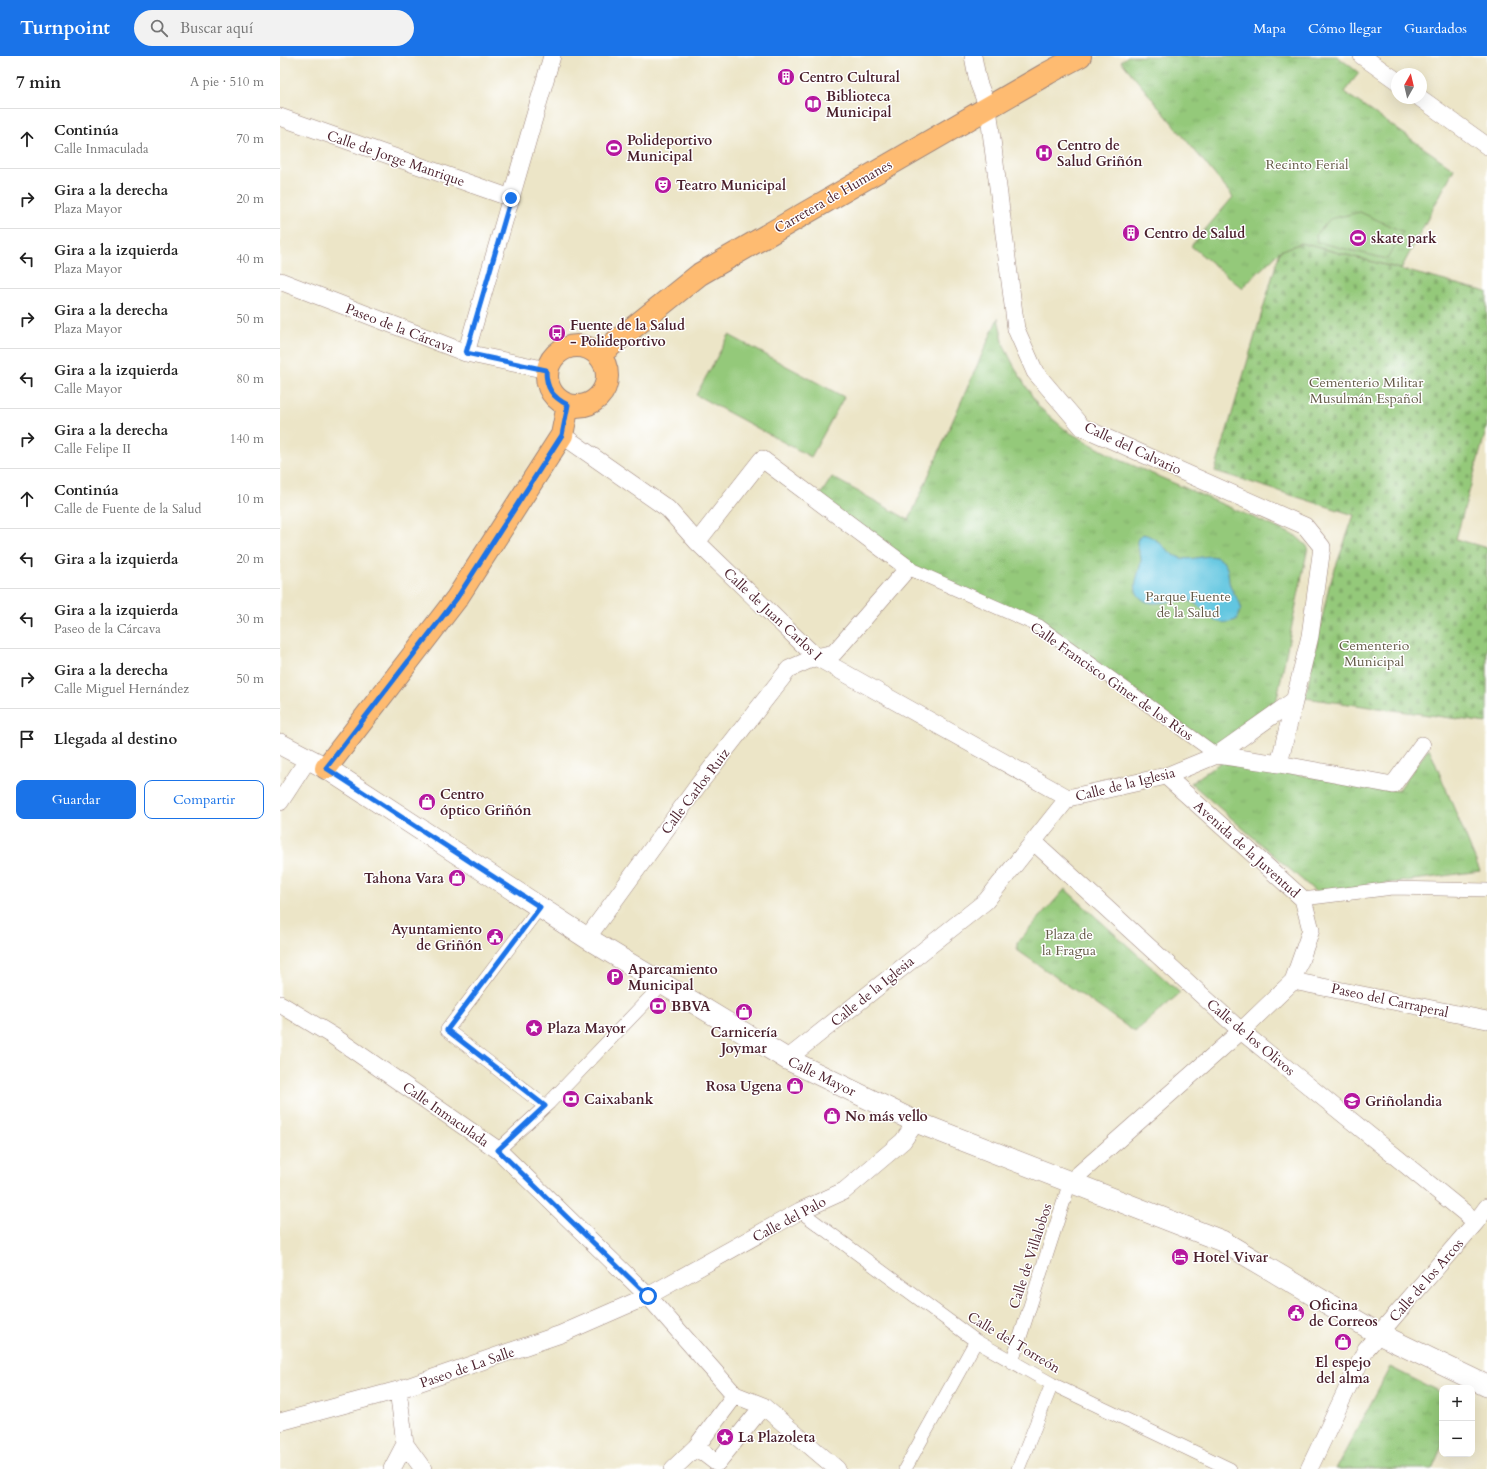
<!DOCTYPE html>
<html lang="es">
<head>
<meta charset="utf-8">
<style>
  body { margin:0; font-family:Cardo,serif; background:#f2f2f2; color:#222 }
  .controls { position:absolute; right:12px; bottom:12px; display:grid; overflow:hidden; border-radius:8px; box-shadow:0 4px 16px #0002 }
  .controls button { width:36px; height:36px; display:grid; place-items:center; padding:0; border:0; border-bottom:1px solid #e0e0e0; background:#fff; color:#222; font:20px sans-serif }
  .compass { position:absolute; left:1111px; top:12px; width:36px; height:36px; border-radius:50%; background:#fff; box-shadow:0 4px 16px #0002; rotate:8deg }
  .stop { position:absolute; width:12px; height:12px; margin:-9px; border:3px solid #1a73e8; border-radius:50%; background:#fff }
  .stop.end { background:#1a73e8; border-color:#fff; box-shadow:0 1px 4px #0008 }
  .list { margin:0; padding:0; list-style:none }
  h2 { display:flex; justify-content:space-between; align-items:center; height:52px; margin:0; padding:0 16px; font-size:17px }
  h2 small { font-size:13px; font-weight:400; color:#767676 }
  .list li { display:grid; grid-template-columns:26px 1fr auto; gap:12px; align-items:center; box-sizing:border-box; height:60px; padding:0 16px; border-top:1px solid #e0e0e0 }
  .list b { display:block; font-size:15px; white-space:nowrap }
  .list p { margin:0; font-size:13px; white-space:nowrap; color:#767676 }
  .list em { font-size:13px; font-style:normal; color:#767676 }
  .actions { display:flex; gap:8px; padding:12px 16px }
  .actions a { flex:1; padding:9px 0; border:1px solid #1a73e8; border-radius:8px; text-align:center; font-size:14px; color:#1a73e8 }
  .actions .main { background:#1a73e8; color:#fff }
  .icon { flex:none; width:22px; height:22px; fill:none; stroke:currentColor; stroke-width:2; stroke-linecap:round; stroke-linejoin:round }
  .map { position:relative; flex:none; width:1207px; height:1413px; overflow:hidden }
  header { display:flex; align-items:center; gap:24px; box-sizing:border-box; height:56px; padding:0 20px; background:#1a73e8; color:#fff }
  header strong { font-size:19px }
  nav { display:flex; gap:22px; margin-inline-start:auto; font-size:14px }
  .search { width:280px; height:36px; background:#f2f2f2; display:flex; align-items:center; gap:10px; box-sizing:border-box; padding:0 14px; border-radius:22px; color:#767676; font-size:15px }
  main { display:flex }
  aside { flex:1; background:#fff }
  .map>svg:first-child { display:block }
  .cemetery { fill:url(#cemetery-stones); stroke:#6f7452 }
  .park { fill:url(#park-tufts); stroke:#6f7452 }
  .pitch { fill:#94c97a; stroke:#6f7452 }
  .water { fill:#62c6e0; stroke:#567286 }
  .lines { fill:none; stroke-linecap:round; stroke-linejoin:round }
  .pedestrian-casing { stroke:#9b8279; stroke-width:14 }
  .minor-casing { stroke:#9b8279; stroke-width:18 }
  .tertiary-casing { stroke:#9b8279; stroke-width:22 }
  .primary-casing { stroke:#9b8279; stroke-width:24 }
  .pedestrian { stroke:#fff; stroke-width:13 }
  .minor { stroke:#fff; stroke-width:17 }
  .tertiary { stroke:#fff; stroke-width:21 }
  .primary { stroke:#febb71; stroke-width:22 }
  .route { stroke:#1a73e8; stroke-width:5 }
  .labels { text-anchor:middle; stroke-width:3; stroke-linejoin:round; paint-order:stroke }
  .poi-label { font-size:14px; font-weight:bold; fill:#4a1f2b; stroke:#fff; text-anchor:start }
  .street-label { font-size:14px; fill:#4a1f2b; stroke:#fff }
  .park-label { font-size:14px; fill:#645a47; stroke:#fff }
</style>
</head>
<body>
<header>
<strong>Turnpoint</strong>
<div class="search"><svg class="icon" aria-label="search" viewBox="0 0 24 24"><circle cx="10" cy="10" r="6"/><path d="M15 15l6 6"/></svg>Buscar aquí</div>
<nav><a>Mapa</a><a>Cómo llegar</a><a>Guardados</a></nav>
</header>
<main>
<aside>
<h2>7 min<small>A pie · 510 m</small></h2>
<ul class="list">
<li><svg class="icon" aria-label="ahead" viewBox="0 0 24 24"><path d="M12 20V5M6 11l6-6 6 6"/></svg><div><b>Continúa</b><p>Calle Inmaculada</p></div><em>70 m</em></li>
<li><svg class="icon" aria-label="right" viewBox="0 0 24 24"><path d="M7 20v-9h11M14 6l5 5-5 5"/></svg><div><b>Gira a la derecha</b><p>Plaza Mayor</p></div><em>20 m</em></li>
<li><svg class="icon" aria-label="left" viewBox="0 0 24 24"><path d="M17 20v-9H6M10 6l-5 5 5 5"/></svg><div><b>Gira a la izquierda</b><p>Plaza Mayor</p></div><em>40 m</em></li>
<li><svg class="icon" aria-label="right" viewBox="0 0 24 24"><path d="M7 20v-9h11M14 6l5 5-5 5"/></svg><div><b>Gira a la derecha</b><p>Plaza Mayor</p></div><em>50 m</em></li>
<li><svg class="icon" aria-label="left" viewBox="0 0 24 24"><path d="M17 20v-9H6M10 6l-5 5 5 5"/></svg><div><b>Gira a la izquierda</b><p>Calle Mayor</p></div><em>80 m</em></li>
<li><svg class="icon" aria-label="right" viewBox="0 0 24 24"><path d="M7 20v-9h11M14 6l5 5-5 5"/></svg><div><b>Gira a la derecha</b><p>Calle Felipe II</p></div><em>140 m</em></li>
<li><svg class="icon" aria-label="ahead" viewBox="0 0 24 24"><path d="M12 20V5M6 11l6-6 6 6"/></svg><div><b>Continúa</b><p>Calle de Fuente de la Salud</p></div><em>10 m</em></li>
<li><svg class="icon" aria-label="left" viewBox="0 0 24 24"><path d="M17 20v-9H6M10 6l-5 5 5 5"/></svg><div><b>Gira a la izquierda</b></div><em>20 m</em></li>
<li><svg class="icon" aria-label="left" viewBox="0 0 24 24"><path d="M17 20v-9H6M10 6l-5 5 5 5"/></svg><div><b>Gira a la izquierda</b><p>Paseo de la Cárcava</p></div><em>30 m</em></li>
<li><svg class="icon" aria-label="right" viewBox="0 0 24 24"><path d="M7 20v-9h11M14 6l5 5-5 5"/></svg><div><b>Gira a la derecha</b><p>Calle Miguel Hernández</p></div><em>50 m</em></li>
<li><svg class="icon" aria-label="arrive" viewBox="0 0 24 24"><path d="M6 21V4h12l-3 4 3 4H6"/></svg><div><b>Llegada al destino</b></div></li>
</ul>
<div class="actions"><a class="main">Guardar</a><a>Compartir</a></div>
</aside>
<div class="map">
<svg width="1207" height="1413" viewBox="0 0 1207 1413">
  <defs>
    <pattern id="cemetery-stones" width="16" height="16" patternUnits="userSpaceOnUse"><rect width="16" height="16" fill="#94c97a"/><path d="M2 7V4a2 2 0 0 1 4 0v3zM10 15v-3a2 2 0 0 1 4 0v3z" fill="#81ac6a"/></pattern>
    <pattern id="park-tufts" width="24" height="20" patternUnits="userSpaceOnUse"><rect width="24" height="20" fill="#94c97a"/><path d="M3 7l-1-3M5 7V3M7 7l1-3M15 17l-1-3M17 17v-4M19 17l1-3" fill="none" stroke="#81ac6a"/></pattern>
  </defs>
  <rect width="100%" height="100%" fill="#fff"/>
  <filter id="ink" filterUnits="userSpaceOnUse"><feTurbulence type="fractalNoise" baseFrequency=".025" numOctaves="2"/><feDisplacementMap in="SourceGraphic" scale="8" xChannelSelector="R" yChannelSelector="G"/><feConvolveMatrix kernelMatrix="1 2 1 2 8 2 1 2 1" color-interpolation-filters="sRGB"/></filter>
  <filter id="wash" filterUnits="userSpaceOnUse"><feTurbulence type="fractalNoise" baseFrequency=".012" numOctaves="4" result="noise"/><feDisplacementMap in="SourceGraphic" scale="16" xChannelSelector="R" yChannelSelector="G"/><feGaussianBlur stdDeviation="0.9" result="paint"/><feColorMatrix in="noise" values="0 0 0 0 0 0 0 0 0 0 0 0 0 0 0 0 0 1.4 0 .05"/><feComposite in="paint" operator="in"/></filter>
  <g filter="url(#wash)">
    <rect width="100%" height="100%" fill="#ece5c7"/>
    <path class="cemetery" d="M 1021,187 L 1207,236 L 1207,371 L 1176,483 L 1207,492 L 1207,667 L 1025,642 L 1049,530 L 1074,459 L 935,415 L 1000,195 Z"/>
    <path class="park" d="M 848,0 L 1057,0 L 1079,17 L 1064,36 L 1174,113 L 1121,213 L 1021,187 L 1000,195 L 962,232 L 911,190 L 953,141 L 841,5 Z
      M 718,262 L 724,290 L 736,314 L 759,351 L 787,375 L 838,403 L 1016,480 L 1028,491 L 996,647 L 937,699 L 759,570 L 628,512 L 537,444 L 552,421 L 629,464 Z
      M 1149,692 L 1200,815 L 1037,837 L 911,727 L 941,706 L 1118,735 Z
      M 785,833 L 900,937 L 855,976 L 737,894 L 737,887 Z
      M 1110,1311 L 1162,1337 L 1162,1390 L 1152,1413 L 1056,1413 Z"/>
    <path class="pitch" d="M 1080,156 L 1123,176 L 1107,203 L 1037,186 L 1036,179 L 1050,163 Z
      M 449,279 L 564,341 L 531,401 L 416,339 Z"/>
    <path class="water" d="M 862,478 C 878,480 884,495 898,501 C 915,508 935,490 946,510 C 950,518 947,527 952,534 C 960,548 965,548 956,564 C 934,572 931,559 916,548 C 899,536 872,558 858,539 C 851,528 861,515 861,503 C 860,492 852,487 862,478 Z"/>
  </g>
  <g filter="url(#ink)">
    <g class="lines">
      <defs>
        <path id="pedestrian" d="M 628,512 L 759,570 L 937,699
          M 1023,843 L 1113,832 L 1207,834
          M 260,851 L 167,974 L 265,1050
          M 218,1094 L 269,1047 L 383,928
          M 520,1155 L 696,1285 L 772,1328 L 950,1413
          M 732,1306 L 790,1126
          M 625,1413 L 696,1285
          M 738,1413 L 772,1328"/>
        <path id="minor" d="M 693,0 L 698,26 L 708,52 L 736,273 L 755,316 L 802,371 L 1025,470 L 1042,491 L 1030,580 L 999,708
          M 1082,0 L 1117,25
          M 1140,42 L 1207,90
          M 0,61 L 231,142
          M 0,225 L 186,297 L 267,314
          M 186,297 L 272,0
          M 282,379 L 388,453 L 417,486 L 536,601 L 788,742
          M 937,699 L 1013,645
          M 0,746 L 28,703
          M 754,786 L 961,975 L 1196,1166
          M 307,882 L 419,728 L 509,613 L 536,601 L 554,597 L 628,512 L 482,403 L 417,486
          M 1013,925 L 1207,964
          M 0,948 L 53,980 L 218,1094 L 368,1240 L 455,1339 L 483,1350 L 557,1413
          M 507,1003 L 706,845 L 788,742 L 886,720 L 937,699 L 999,708 L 1113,729 L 1142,689
          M 790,1126 L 961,975 L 1013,925 L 1031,874 L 1023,843 L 886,720
          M 118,1334 L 125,1388 L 143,1413
          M 0,1366 L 118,1334 L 281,1278 L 368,1240 L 520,1155 L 564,1135 L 623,1085 L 636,1066
          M 416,1391 L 437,1407 L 483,1350
          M 112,1413 L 125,1388
          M 393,1413 L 416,1391 L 455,1339
          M 1029,1413 L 1086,1293 L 1196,1166 L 1207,1151"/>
        <path id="tertiary" d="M 0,688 L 46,712 L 307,882 L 507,1003 L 636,1066 L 942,1185 L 1099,1278 L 1207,1330"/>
        <path id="primary" d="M267 320a30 30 0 1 1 60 0a30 30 0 1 1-60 0Z
          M 319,299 L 420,218 L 768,17 L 800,0
          M 46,712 L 177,542 L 282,379 L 288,349"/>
      </defs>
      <use href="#pedestrian" class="pedestrian-casing"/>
      <use href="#minor" class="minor-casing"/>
      <use href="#tertiary" class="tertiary-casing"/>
      <use href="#primary" class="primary-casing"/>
      <use href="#pedestrian" class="pedestrian"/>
      <use href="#minor" class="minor"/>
      <use href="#tertiary" class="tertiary"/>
      <use href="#primary" class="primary"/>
    </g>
  </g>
  <g class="lines" filter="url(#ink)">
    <path class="route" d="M 231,142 L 186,297 L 266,314 C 266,332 272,341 288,349 L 282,379 L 177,542 L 46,712 L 260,851 L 167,974 L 265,1050 L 218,1094 L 368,1240"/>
  </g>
  <defs>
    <symbol id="building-disc" viewBox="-11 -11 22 22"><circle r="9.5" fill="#b5179e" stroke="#fff"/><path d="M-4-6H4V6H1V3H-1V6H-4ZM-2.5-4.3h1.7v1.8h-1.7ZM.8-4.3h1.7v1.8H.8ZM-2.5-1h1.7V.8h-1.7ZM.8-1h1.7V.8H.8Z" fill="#fff"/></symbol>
    <symbol id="library-disc" viewBox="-11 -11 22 22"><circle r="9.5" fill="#b5179e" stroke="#fff"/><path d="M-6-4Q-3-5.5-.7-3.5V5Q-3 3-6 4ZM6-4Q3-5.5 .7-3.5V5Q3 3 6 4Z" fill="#fff"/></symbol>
    <symbol id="stadium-disc" viewBox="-11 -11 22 22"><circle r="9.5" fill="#b5179e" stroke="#fff"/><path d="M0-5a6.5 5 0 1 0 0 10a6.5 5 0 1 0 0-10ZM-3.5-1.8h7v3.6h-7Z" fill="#fff"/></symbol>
    <symbol id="hospital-disc" viewBox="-11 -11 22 22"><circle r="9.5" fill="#b5179e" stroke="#fff"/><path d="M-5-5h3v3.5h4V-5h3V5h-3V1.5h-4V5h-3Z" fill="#fff"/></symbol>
    <symbol id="theatre-disc" viewBox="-11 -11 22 22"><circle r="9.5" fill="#b5179e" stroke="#fff"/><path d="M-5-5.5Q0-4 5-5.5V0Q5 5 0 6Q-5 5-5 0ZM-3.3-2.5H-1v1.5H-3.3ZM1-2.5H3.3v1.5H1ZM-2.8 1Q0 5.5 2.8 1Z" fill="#fff"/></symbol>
    <symbol id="bus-disc" viewBox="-11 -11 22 22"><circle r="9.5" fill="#b5179e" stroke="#fff"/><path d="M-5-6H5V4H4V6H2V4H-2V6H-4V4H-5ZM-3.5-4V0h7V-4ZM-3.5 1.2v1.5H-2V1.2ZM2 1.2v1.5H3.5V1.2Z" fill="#fff"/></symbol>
    <symbol id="shop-disc" viewBox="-11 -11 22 22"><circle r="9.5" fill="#b5179e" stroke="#fff"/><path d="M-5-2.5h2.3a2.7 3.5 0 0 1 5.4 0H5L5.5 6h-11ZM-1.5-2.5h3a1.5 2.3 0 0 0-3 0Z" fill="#fff"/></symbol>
    <symbol id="civic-disc" viewBox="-11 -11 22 22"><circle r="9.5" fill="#b5179e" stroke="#fff"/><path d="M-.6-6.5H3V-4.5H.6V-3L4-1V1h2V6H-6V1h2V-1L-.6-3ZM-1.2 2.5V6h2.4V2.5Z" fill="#fff"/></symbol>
    <symbol id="parking-disc" viewBox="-11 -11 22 22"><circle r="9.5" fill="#b5179e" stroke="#fff"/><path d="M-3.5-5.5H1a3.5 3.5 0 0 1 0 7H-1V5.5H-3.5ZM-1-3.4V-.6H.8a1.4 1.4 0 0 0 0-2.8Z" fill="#fff"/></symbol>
    <symbol id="bank-disc" viewBox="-11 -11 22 22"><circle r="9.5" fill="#b5179e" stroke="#fff"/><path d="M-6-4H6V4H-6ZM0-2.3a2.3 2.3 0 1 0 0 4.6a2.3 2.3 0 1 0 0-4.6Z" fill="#fff"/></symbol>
    <symbol id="sight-disc" viewBox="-11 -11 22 22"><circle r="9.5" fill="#b5179e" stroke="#fff"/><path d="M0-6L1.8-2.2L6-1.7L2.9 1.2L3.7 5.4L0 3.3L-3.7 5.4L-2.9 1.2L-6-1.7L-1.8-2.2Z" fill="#fff"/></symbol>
    <symbol id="school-disc" viewBox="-11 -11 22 22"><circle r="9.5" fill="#b5179e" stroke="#fff"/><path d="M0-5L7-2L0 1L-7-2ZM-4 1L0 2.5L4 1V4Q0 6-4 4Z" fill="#fff"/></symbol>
    <symbol id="hotel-disc" viewBox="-11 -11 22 22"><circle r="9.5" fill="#b5179e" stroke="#fff"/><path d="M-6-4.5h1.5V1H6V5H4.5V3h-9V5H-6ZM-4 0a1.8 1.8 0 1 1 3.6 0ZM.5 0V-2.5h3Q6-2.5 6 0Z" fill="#fff"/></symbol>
  </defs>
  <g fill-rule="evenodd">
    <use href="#building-disc" x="496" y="11" width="20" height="20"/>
    <use href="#library-disc" x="523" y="38" width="20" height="20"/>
    <use href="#stadium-disc" x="324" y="82" width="20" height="20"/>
    <use href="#hospital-disc" x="754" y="87" width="20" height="20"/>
    <use href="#theatre-disc" x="373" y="119" width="20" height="20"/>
    <use href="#building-disc" x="841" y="167" width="20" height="20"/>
    <use href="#stadium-disc" x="1068" y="172" width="20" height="20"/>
    <use href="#bus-disc" x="267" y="267" width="20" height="20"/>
    <use href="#shop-disc" x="137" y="736" width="20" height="20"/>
    <use href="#shop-disc" x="167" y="812" width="20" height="20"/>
    <use href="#civic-disc" x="205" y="871" width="20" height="20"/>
    <use href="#parking-disc" x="325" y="911" width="20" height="20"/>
    <use href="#bank-disc" x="368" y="940" width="20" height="20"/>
    <use href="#shop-disc" x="454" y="946" width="20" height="20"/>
    <use href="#sight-disc" x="244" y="962" width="20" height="20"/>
    <use href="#shop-disc" x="505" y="1020" width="20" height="20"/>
    <use href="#bank-disc" x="281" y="1033" width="20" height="20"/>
    <use href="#school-disc" x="1062" y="1035" width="20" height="20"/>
    <use href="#shop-disc" x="542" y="1050" width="20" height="20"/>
    <use href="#hotel-disc" x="890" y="1191" width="20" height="20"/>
    <use href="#civic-disc" x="1006" y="1247" width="20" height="20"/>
    <use href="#shop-disc" x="1053" y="1276" width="20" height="20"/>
    <use href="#sight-disc" x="435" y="1371" width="20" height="20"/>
  </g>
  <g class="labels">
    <g class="poi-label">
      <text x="519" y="26">Centro Cultural</text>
      <text x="546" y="45">Biblioteca<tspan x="546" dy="16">Municipal</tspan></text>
      <text x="347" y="89">Polideportivo<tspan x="347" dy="16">Municipal</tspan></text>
      <text x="777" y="94">Centro de<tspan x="777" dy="16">Salud Griñón</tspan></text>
      <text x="396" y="134">Teatro Municipal</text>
      <text x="864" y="182">Centro de Salud</text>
      <text x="1091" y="187">skate park</text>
      <text x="290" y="274">Fuente de la Salud<tspan x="290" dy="16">- Polideportivo</tspan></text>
      <text x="160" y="743">Centro<tspan x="160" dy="16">óptico Griñón</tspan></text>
      <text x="164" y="827" text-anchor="end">Tahona Vara</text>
      <text x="202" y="878" text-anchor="end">Ayuntamiento<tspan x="202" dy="16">de Griñón</tspan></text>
      <text x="348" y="918">Aparcamiento<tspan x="348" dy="16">Municipal</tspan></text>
      <text x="391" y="955">BBVA</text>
      <text x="267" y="977">Plaza Mayor</text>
      <text x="464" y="981" text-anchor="middle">Carnicería<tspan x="464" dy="16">Joymar</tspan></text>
      <text x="502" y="1035" text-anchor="end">Rosa Ugena</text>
      <text x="304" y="1048">Caixabank</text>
      <text x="1085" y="1050">Griñolandia</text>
      <text x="565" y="1065">No más vello</text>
      <text x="913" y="1206">Hotel Vivar</text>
      <text x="1029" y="1254">Oficina<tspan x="1029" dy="16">de Correos</tspan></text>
      <text x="1063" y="1311" text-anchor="middle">El espejo<tspan x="1063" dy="16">del alma</tspan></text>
      <text x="458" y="1386">La Plazoleta</text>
    </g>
    <g class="street-label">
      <text transform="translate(116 102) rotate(19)" y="5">Calle de Jorge Manrique</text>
      <text transform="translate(553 140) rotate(-30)" y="5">Carretera de Humanes</text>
      <text transform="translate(120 272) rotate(21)" y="5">Paseo de la Cárcava</text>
      <text transform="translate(853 392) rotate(25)" y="5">Calle del Calvario</text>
      <text transform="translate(493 558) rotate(43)" y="5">Calle de Juan Carlos I</text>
      <text transform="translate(832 625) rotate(35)" y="5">Calle Francisco Giner de los Ríos</text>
      <text transform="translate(845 728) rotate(-14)" y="5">Calle de la Iglesia</text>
      <text transform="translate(415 735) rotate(-53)" y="5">Calle Carlos Ruiz</text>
      <text transform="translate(967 793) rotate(42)" y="5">Avenida de la Juventud</text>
      <text transform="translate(592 935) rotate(-39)" y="5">Calle de la Iglesia</text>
      <text transform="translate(1110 944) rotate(12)" y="5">Paseo del Carraperal</text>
      <text transform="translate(971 981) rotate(40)" y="5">Calle de los Olivos</text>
      <text transform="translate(542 1020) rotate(26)" y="5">Calle Mayor</text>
      <text transform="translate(166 1058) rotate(35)" y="5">Calle Inmaculada</text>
      <text transform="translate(509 1163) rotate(-28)" y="5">Calle del Palo</text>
      <text transform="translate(750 1200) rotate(-72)" y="5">Calle de Villalobos</text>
      <text transform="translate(1146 1224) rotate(-49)" y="5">Calle de los Arcos</text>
      <text transform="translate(734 1286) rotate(31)" y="5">Calle del Torreón</text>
      <text transform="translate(187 1311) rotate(-19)" y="5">Paseo de La Salle</text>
    </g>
    <g class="park-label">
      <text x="1027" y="113">Recinto Ferial</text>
      <text x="1086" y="331">Cementerio Militar<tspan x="1086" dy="16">Musulmán Español</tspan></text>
      <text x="908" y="545">Parque Fuente<tspan x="908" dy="16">de la Salud</tspan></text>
      <text x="1094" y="594">Cementerio<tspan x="1094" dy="16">Municipal</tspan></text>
      <text x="789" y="883">Plaza de<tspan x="789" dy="16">la Fragua</tspan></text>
    </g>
  </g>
</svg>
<div class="controls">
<button>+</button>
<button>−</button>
</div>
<svg class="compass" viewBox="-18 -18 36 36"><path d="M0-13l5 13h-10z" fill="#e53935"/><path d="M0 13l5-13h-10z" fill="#767676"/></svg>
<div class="stop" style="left:368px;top:1240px"></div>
<div class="stop end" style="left:231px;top:142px"></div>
</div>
</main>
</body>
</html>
